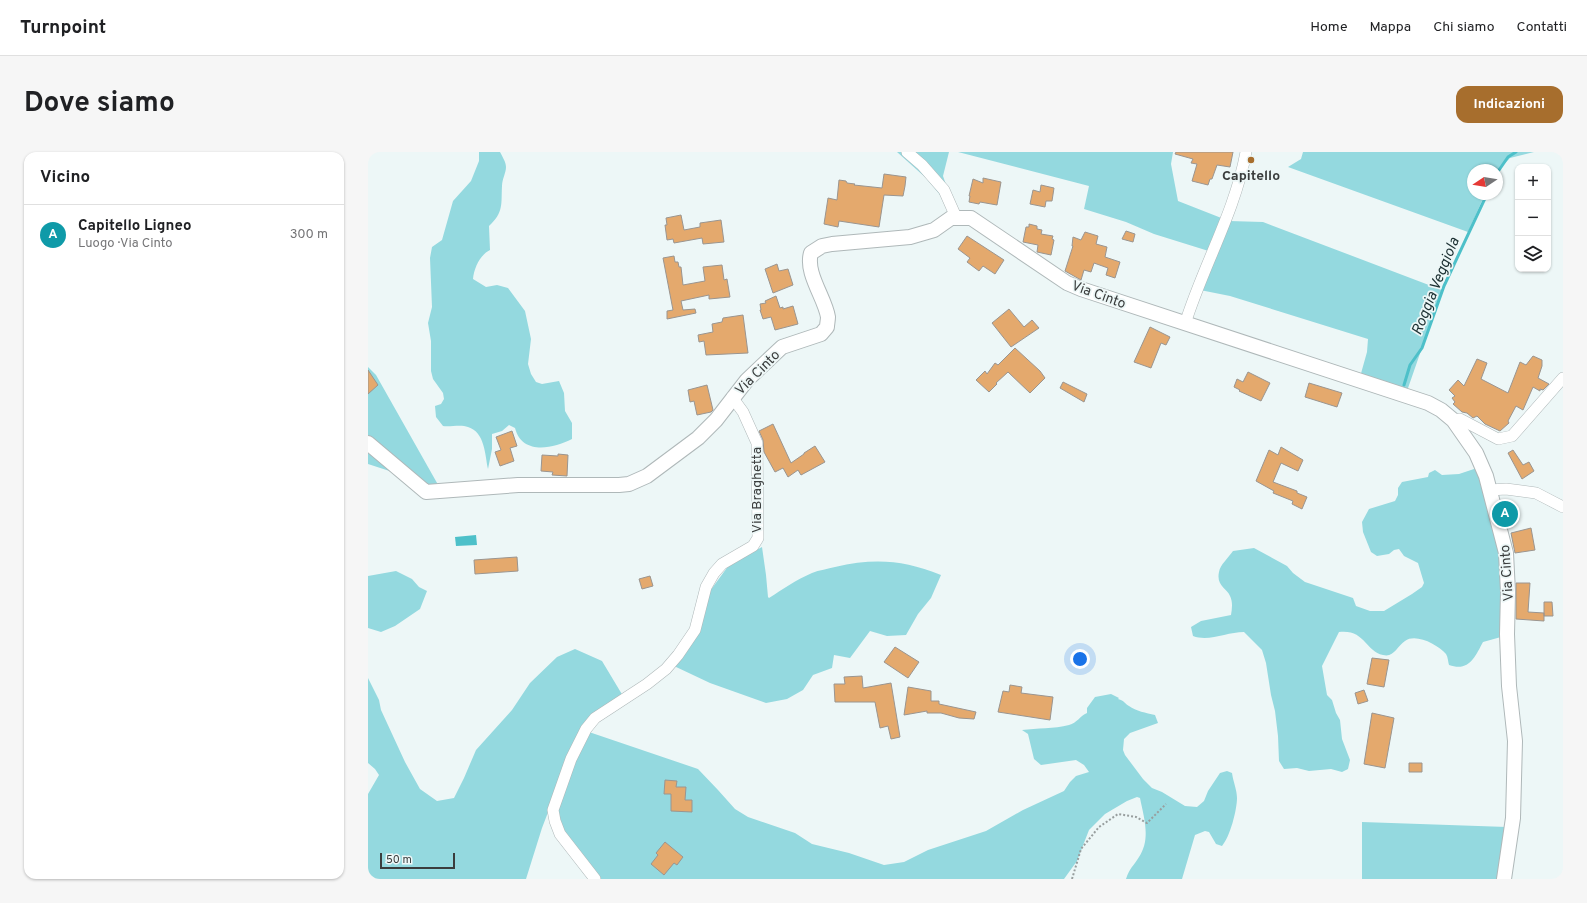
<!DOCTYPE html>
<html lang="it">
<head>
<meta charset="utf-8">
<style>
  body { margin:0; font-family:Overpass,sans-serif; background:#f6f6f6; color:#202124 }
  .controls { position:absolute; right:12px; top:12px; display:grid; overflow:hidden; border-radius:8px; box-shadow:0 1px 3px #0004 }
  .controls button { width:36px; height:36px; display:grid; place-items:center; padding:0; border:0; border-bottom:1px solid #e0e0e0; background:#fff; color:#202124; font:20px sans-serif }
  .compass { position:absolute; left:1099px; top:12px; width:36px; height:36px; border-radius:50%; background:#fff; box-shadow:0 1px 3px #0004; rotate:258deg }
  .scale { position:absolute; left:12px; bottom:10px; width:75px; box-sizing:border-box; padding-left:4px; border:2px solid #3a3d3d; border-top:0; font-size:11px; line-height:14px; white-space:nowrap; color:#3a3d3d; -webkit-text-stroke:3px #edf7f7; paint-order:stroke }
  .you { position:absolute; left:712px; top:507px; width:14px; height:14px; margin:-10px; border:3px solid #fff; border-radius:50%; background:#1a73e8; box-shadow:0 0 0 6px #1a73e833 }
  .badge { display:grid; place-items:center; width:26px; height:26px; border-radius:50%; background:#a76e2d; color:#fff; font-size:13px; font-weight:700 }
  .pin { position:absolute; translate:-50% -50%; border:2px solid #fff; box-shadow:0 1px 4px #0006 }
  .list { margin:0; padding:0; list-style:none }
  h2 { display:flex; justify-content:space-between; align-items:center; height:52px; margin:0; padding:0 16px; font-size:17px }
  h2 small { font-size:13px; font-weight:400; color:#757577 }
  .list li { display:grid; grid-template-columns:26px 1fr auto; gap:12px; align-items:center; box-sizing:border-box; height:60px; padding:0 16px; border-top:1px solid #e0e0e0 }
  .list b { display:block; font-size:15px; white-space:nowrap }
  .list p { margin:0; font-size:13px; white-space:nowrap; color:#757577 }
  .list em { font-size:13px; font-style:normal; color:#757577 }
  .icon { flex:none; width:22px; height:22px; fill:none; stroke:currentColor; stroke-width:2; stroke-linecap:round; stroke-linejoin:round }
  .map { position:relative; flex:none; width:1195px; height:727px; overflow:hidden; border-radius:12px }
  header { display:flex; align-items:center; gap:24px; box-sizing:border-box; height:56px; padding:0 20px; background:#fff; border-bottom:1px solid #e0e0e0 }
  header strong { font-size:19px }
  nav { display:flex; gap:22px; margin-inline-start:auto; font-size:14px }
  .intro { display:flex; align-items:center; justify-content:space-between; box-sizing:border-box; height:96px; padding:0 24px }
  h1 { margin:0; font-size:28px }
  .button { padding:10px 18px; border-radius:12px; background:#a76e2d; color:#fff; font-size:14px; font-weight:700 }
  main { display:flex; gap:24px; padding:0 24px }
  aside { flex:1; background:#fff; border-radius:12px; box-shadow:0 1px 3px #0004 }
  .map>svg:first-child { display:block }
  .green { fill:#94d9df }
  .water { fill:#4dc0c9 }
  .lines { fill:none; stroke-linecap:round; stroke-linejoin:round }
  .stream { stroke:#4dc0c9; stroke-width:3 }
  .building { fill:#e4a96d; stroke:#9a9590 }
  .minor-casing { stroke:#afb8b9; stroke-width:12 }
  .tertiary-casing { stroke:#afb8b9; stroke-width:16 }
  .path { stroke:#989e9e; stroke-width:2; stroke-dasharray:2 2; stroke-linecap:butt }
  .minor { stroke:#fff; stroke-width:11 }
  .tertiary { stroke:#fff; stroke-width:14 }
  .poi-dot { fill:#a76e2d; stroke:#edf7f7; stroke-width:1.5 }
  .labels { text-anchor:middle; stroke-width:3.5; stroke-linejoin:round; paint-order:stroke }
  .poi-label { font-size:14px; font-weight:bold; fill:#3a3d3d; stroke:#edf7f7 }
  .street-label { font-size:14px; fill:#3a3d3d; stroke:#edf7f7 }
  .water-label { font-size:15px; font-style:italic; fill:#1c3032; stroke:#edf7f7 }
</style>
</head>
<body>
<header>
<strong>Turnpoint</strong>
<nav><a>Home</a><a>Mappa</a><a>Chi siamo</a><a>Contatti</a></nav>
</header>
<div class="intro"><h1>Dove siamo</h1><a class="button">Indicazioni</a></div>
<main>
<aside>
<h2>Vicino<small></small></h2>
<ul class="list">
<li><span class="badge" style="background:#0f9aa8">A</span><div><b>Capitello Ligneo</b><p>Luogo · Via Cinto</p></div><em>300 m</em></li>
</ul>
</aside>
<div class="map">
<svg width="1195" height="727" viewBox="0 0 1195 727">
  <rect width="100%" height="100%" fill="#edf7f7"/>
  <path class="green" d="M 111,0 L 132,0 C 134,4 138,10 138,15 C 138,21 134,27 134,34 C 133,52 136,60 121,74 L 122,98 C 112,103 106,116 105,127 L 118,135 L 129,133 L 140,136 L 157,159 L 163,187 L 160,212 L 163,222 L 168,230 L 174,232 L 191,229 L 196,241 L 197,259 L 204,271 L 204,287 C 184,297 154,303 147,276 L 141,273 L 134,279 L 124,282 L 124,297 L 120,317 C 117,303 117,280 100,275 C 93,272 83,275 75,274 L 68,265 L 67,254 L 73,252 L 76,247 L 75,241 L 65,227 L 63,219 L 63,189 L 60,171 L 64,155 L 62,106 L 64,95 L 74,88 L 85,49 L 103,29 L 111,9 Z
    M 529,0 L 581,0 L 575,24 L 588,62 L 558,26 Z
    M 590,0 L 805,0 L 803,12 L 810,49 L 861,69 L 895,70 L 1074,138 L 1039,239 L 992,225 L 999,200 L 1000,187 L 862,144 L 832,138 L 847,101 L 786,82 L 758,70 L 716,57 L 721,34 Z
    M 935,0 L 1166,0 L 1142,6 L 1129,19 L 1129,18 L 1105,18 L 1105,42 L 1117,42 L 1100,80 L 920,15 L 933,7 Z
    M 0,215 L 8,223 L 73,338 L 43,326 L 0,312 Z
    M 1109,316 L 1127,376 L 1135,424 L 1133,485 L 1115,490 C 1107,505 1101,520 1081,513 C 1080,510 1080,505 1078,502 C 1070,493 1048,481 1037,489 C 1029,494 1026,506 1015,503 C 997,499 997,477 971,480 L 954,514 L 959,543 L 964,548 L 968,561 L 972,568 L 974,587 L 982,608 L 980,617 L 974,620 L 963,617 L 941,619 L 929,616 L 916,617 L 911,609 L 910,584 L 907,559 L 903,543 L 898,511 L 894,498 L 876,480 C 859,480 841,490 825,484 L 823,475 L 833,469 L 863,463 C 864,457 865,450 862,444 C 859,436 848,434 851,420 C 852,413 861,405 865,399 L 886,396 L 919,414 L 925,421 L 937,430 L 985,446 L 988,454 L 1002,459 L 1016,459 L 1044,442 L 1054,435 L 1056,431 L 1050,411 L 1036,404 L 1031,397 L 1026,398 L 1021,402 L 1009,404 L 1003,400 L 995,380 L 994,370 L 1001,357 L 1027,349 L 1030,343 L 1030,336 L 1034,330 L 1060,325 L 1061,321 L 1067,318 L 1074,323 L 1091,322 Z
    M 394,395 L 398,423 L 400,445 L 401,446 C 415,437 428,428 444,421 C 451,418 460,417 467,415 C 507,406 535,408 573,423 L 563,446 L 550,462 L 538,483 L 519,484 L 502,479 L 482,506 L 466,503 L 464,516 L 445,523 L 435,538 L 419,547 L 398,551 L 342,531 L 306,514 L 342,439 L 361,413 Z
    M 28,419 L 44,427 L 51,435 L 59,439 L 52,457 L 27,474 L 13,480 L 0,476 L 0,424 Z
    M 207,497 L 234,509 L 255,544 L 226,563 L 200,608 L 174,676 L 158,727 L 0,727 L 0,642 L 11,623 L 7,617 L 0,611 L 0,526 L 11,548 L 13,558 L 37,610 L 52,637 L 69,649 L 86,646 L 96,626 L 108,598 L 144,558 L 162,531 L 189,505 Z
    M 743,542 L 751,546 L 750,547 C 757,549 756,551 761,554 C 768,559 778,561 787,563 L 790,571 L 762,581 L 756,587 L 755,598 L 757,603 L 775,627 L 784,636 L 794,640 L 817,654 L 829,655 L 836,649 L 840,639 L 852,621 L 859,619 L 864,621 C 865,629 869,638 869,646 C 869,658 862,685 854,694 L 848,692 L 841,680 L 837,679 L 827,683 L 814,727 L 758,727 C 762,715 765,715 771,705 C 783,687 776,666 772,646 L 769,645 L 759,649 L 737,662 L 721,678 L 709,709 L 696,727 L 230,727 L 183,670 L 201,616 L 221,580 L 330,617 L 350,638 L 367,657 L 380,665 L 427,681 L 444,692 L 481,701 L 516,713 L 536,710 L 560,698 L 618,679 L 655,658 L 696,639 L 702,630 L 708,624 L 721,620 L 716,613 L 708,608 L 673,613 L 666,607 L 660,582 L 654,578 C 669,576 686,577 701,573 C 709,571 712,564 719,561 L 719,556 L 727,545 Z
    M 994,670 L 1139,675 L 1129,727 L 994,727 Z"/>
  <path class="water" d="M 108,383 L 109,393 L 88,394 L 87,385 Z"/>
  <g class="lines">
    <path class="stream" d="M 1129,21 L 1140,5 L 1148,0
      M 1036,233 L 1042,213 L 1054,196 L 1076,134 L 1119,42"/>
  </g>
  <path class="building" d="M 808,0 L 865,0 L 862,15 L 849,13 L 844,27 L 842,27 L 840,33 L 824,29 L 829,12 L 823,11 L 825,7 L 807,2 Z
    M 516,22 L 538,25 L 537,34 L 535,44 L 516,43 L 511,75 L 471,69 L 470,75 L 456,72 L 460,46 L 469,48 L 471,28 L 478,29 L 479,31 L 487,32 L 486,33 L 514,36 Z
    M 615,26 L 633,30 L 629,53 L 612,50 L 611,52 L 601,50 L 602,44 L 601,44 L 605,27 L 615,31 Z
    M 673,33 L 686,36 L 684,49 L 678,49 L 677,55 L 662,52 L 665,38 L 672,40 Z
    M 313,63 L 316,78 L 332,75 L 332,71 L 353,68 L 356,90 L 335,92 L 334,86 L 306,91 L 305,87 L 299,88 L 297,73 L 299,73 L 298,66 Z
    M 661,72 L 669,74 L 669,77 L 674,78 L 673,82 L 685,84 L 684,87 L 686,88 L 683,103 L 669,100 L 670,93 L 655,90 L 658,75 L 661,75 Z
    M 758,79 L 767,82 L 765,90 L 754,87 Z
    M 717,80 L 730,84 L 728,92 L 739,95 L 737,105 L 752,110 L 747,126 L 738,123 L 740,116 L 726,111 L 723,120 L 716,118 L 713,128 L 697,119 L 705,94 L 704,94 L 705,85 L 713,88 Z
    M 599,84 L 636,108 L 627,122 L 615,114 L 611,119 L 599,110 L 602,106 L 590,97 Z
    M 306,104 L 307,110 L 310,110 L 311,115 L 313,115 L 315,133 L 337,129 L 335,115 L 354,113 L 356,128 L 359,127 L 362,145 L 341,147 L 341,143 L 313,149 L 315,158 L 327,157 L 328,161 L 299,167 L 299,159 L 305,158 L 295,106 Z
    M 409,112 L 411,119 L 420,117 L 425,133 L 405,141 L 397,117 Z
    M 408,144 L 412,156 L 415,155 L 415,157 L 425,154 L 430,172 L 407,178 L 403,165 L 395,167 L 392,158 L 393,158 L 392,152 L 398,151 L 397,149 Z
    M 641,157 L 656,175 L 664,168 L 671,176 L 643,195 L 624,171 Z
    M 375,163 L 380,201 L 338,203 L 336,189 L 331,190 L 330,183 L 345,180 L 344,172 L 354,170 L 355,166 Z
    M 782,175 L 802,185 L 798,193 L 793,191 L 783,216 L 766,210 Z
    M 647,196 L 672,219 L 677,226 L 662,241 L 640,220 L 628,231 L 629,232 L 621,240 L 608,228 L 617,219 L 619,222 L 627,211 L 630,213 Z
    M 1165,204 L 1174,208 L 1174,214 L 1170,226 L 1181,232 L 1175,238 L 1172,237 L 1172,239 L 1165,235 L 1155,258 L 1148,254 L 1140,269 L 1141,271 L 1132,279 L 1117,272 L 1109,264 L 1105,266 L 1099,261 L 1094,260 L 1085,252 L 1087,250 L 1084,246 L 1087,244 L 1081,238 L 1090,228 L 1096,234 L 1109,207 L 1119,211 L 1113,227 L 1140,241 L 1152,210 L 1158,213 Z
    M 0,218 L 10,233 L 0,242 Z
    M 880,220 L 902,231 L 893,249 L 871,239 L 872,238 L 866,235 L 869,227 L 875,230 Z
    M 695,230 L 719,242 L 716,250 L 692,236 Z
    M 941,231 L 974,241 L 969,255 L 937,245 Z
    M 339,233 L 345,258 L 343,260 L 329,263 L 326,249 L 322,250 L 320,238 Z
    M 405,272 L 423,311 L 436,302 L 436,301 L 447,294 L 457,310 L 433,323 L 430,318 L 420,325 L 415,316 L 407,320 L 396,300 L 395,288 L 391,279 Z
    M 144,279 L 149,294 L 142,296 L 146,309 L 132,314 L 127,300 L 133,298 L 128,285 Z
    M 913,295 L 935,308 L 930,319 L 913,311 L 905,330 L 929,339 L 929,341 L 939,345 L 934,357 L 924,352 L 925,349 L 905,341 L 906,339 L 888,329 L 901,298 L 910,303 Z
    M 1145,298 L 1155,313 L 1161,310 L 1166,319 L 1154,327 L 1140,301 Z
    M 190,302 L 200,303 L 199,324 L 184,323 L 185,320 L 173,319 L 174,303 L 190,304 Z
    M 1163,376 L 1167,398 L 1147,401 L 1143,381 Z
    M 149,405 L 150,419 L 107,422 L 106,408 Z
    M 282,424 L 285,434 L 274,437 L 271,427 Z
    M 1148,431 L 1162,431 L 1160,460 L 1176,461 L 1176,469 L 1148,467 Z
    M 1176,450 L 1184,450 L 1185,464 L 1176,464 Z
    M 527,495 L 551,510 L 540,526 L 516,510 Z
    M 1004,506 L 1021,508 L 1016,535 L 999,532 Z
    M 494,524 L 495,536 L 523,531 L 532,585 L 523,587 L 520,574 L 512,576 L 507,550 L 467,550 L 466,532 L 477,532 L 476,525 Z
    M 642,533 L 654,535 L 653,541 L 685,545 L 682,568 L 630,560 L 635,539 L 641,540 Z
    M 540,535 L 563,539 L 563,549 L 571,549 L 571,552 L 608,560 L 606,567 L 591,566 L 573,561 L 559,561 L 559,559 L 536,563 Z
    M 996,538 L 1000,549 L 990,552 L 987,541 Z
    M 1004,561 L 1026,566 L 1017,616 L 996,612 Z
    M 1041,611 L 1054,611 L 1054,620 L 1041,620 Z
    M 297,628 L 309,629 L 308,635 L 318,635 L 317,648 L 324,648 L 324,660 L 303,659 L 303,642 L 296,642 Z
    M 297,690 L 315,705 L 309,713 L 306,711 L 296,723 L 283,712 L 290,703 L 288,701 Z"/>
  <g class="lines">
    <defs>
      <path id="minor" d="M 539,0 L 554,13 L 576,38 L 588,65
        M 817,172 C 835,114 867,60 878,0
        M 1085,268 L 1092,267 L 1130,287 L 1144,284 L 1195,226
        M 1122,338 L 1138,337 L 1168,341 L 1195,355
        M 227,727 L 192,682 L 187,669 L 185,658 L 203,607 L 218,577 L 227,566 L 279,532 L 298,517 L 310,503 L 327,478 L 338,435 L 346,421 L 354,412 L 385,394 L 390,386 L 389,291 L 375,260 L 364,245"/>
      <path id="tertiary" d="M 0,291 L 58,340 L 150,333 L 251,333 L 261,332 L 279,324 L 330,286 L 348,268 L 379,228 L 414,195 L 453,182 L 459,175 C 459,172 460,168 460,165 C 457,146 437,121 443,101 L 454,94 L 464,92 L 542,85 L 566,78 L 583,66 L 603,66 L 699,131 L 713,137 L 1060,251 L 1073,258 L 1085,268 L 1108,301 L 1118,324 L 1138,401 L 1140,440 L 1139,482 L 1141,534 L 1147,589 L 1145,666 L 1136,727"/>
    </defs>
    <use href="#minor" class="minor-casing"/>
    <use href="#tertiary" class="tertiary-casing"/>
    <path class="path" d="M 704,727 L 713,697 L 731,675 L 750,662 L 768,665 L 779,671 L 798,652"/>
    <use href="#minor" class="minor"/>
    <use href="#tertiary" class="tertiary"/>
  </g>
  <circle class="poi-dot" cx="883" cy="8" r="4"/>
  <g class="labels">
    <g class="poi-label">
      <text x="883" y="28">Capitello</text>
    </g>
    <g class="street-label">
      <text transform="translate(731 142) rotate(20)" y="5">Via Cinto</text>
      <text transform="translate(389 220) rotate(-45)" y="5">Via Cinto</text>
      <text transform="translate(388 338) rotate(-90)" y="5">Via Braghetta</text>
      <text transform="translate(1138 421) rotate(-94)" y="5">Via Cinto</text>
    </g>
    <g class="water-label">
      <text transform="translate(1067 134) rotate(-68)" y="5">Roggia Veggiola</text>
    </g>
  </g>
</svg>
<div class="controls">
<button>+</button>
<button>−</button>
<button><svg class="icon" aria-label="layers" viewBox="0 0 24 24"><path d="M12 4l9 5-9 5-9-5zM3 14l9 5 9-5"/></svg></button>
</div>
<svg class="compass" viewBox="-18 -18 36 36"><path d="M0-13l5 13h-10z" fill="#e53935"/><path d="M0 13l5-13h-10z" fill="#757577"/></svg>
<div class="scale">50 m</div>
<div class="you"></div>
<div class="pin badge" style="left:1137px;top:362px;background:#0f9aa8">A</div>
</div>
</main>
</body>
</html>
